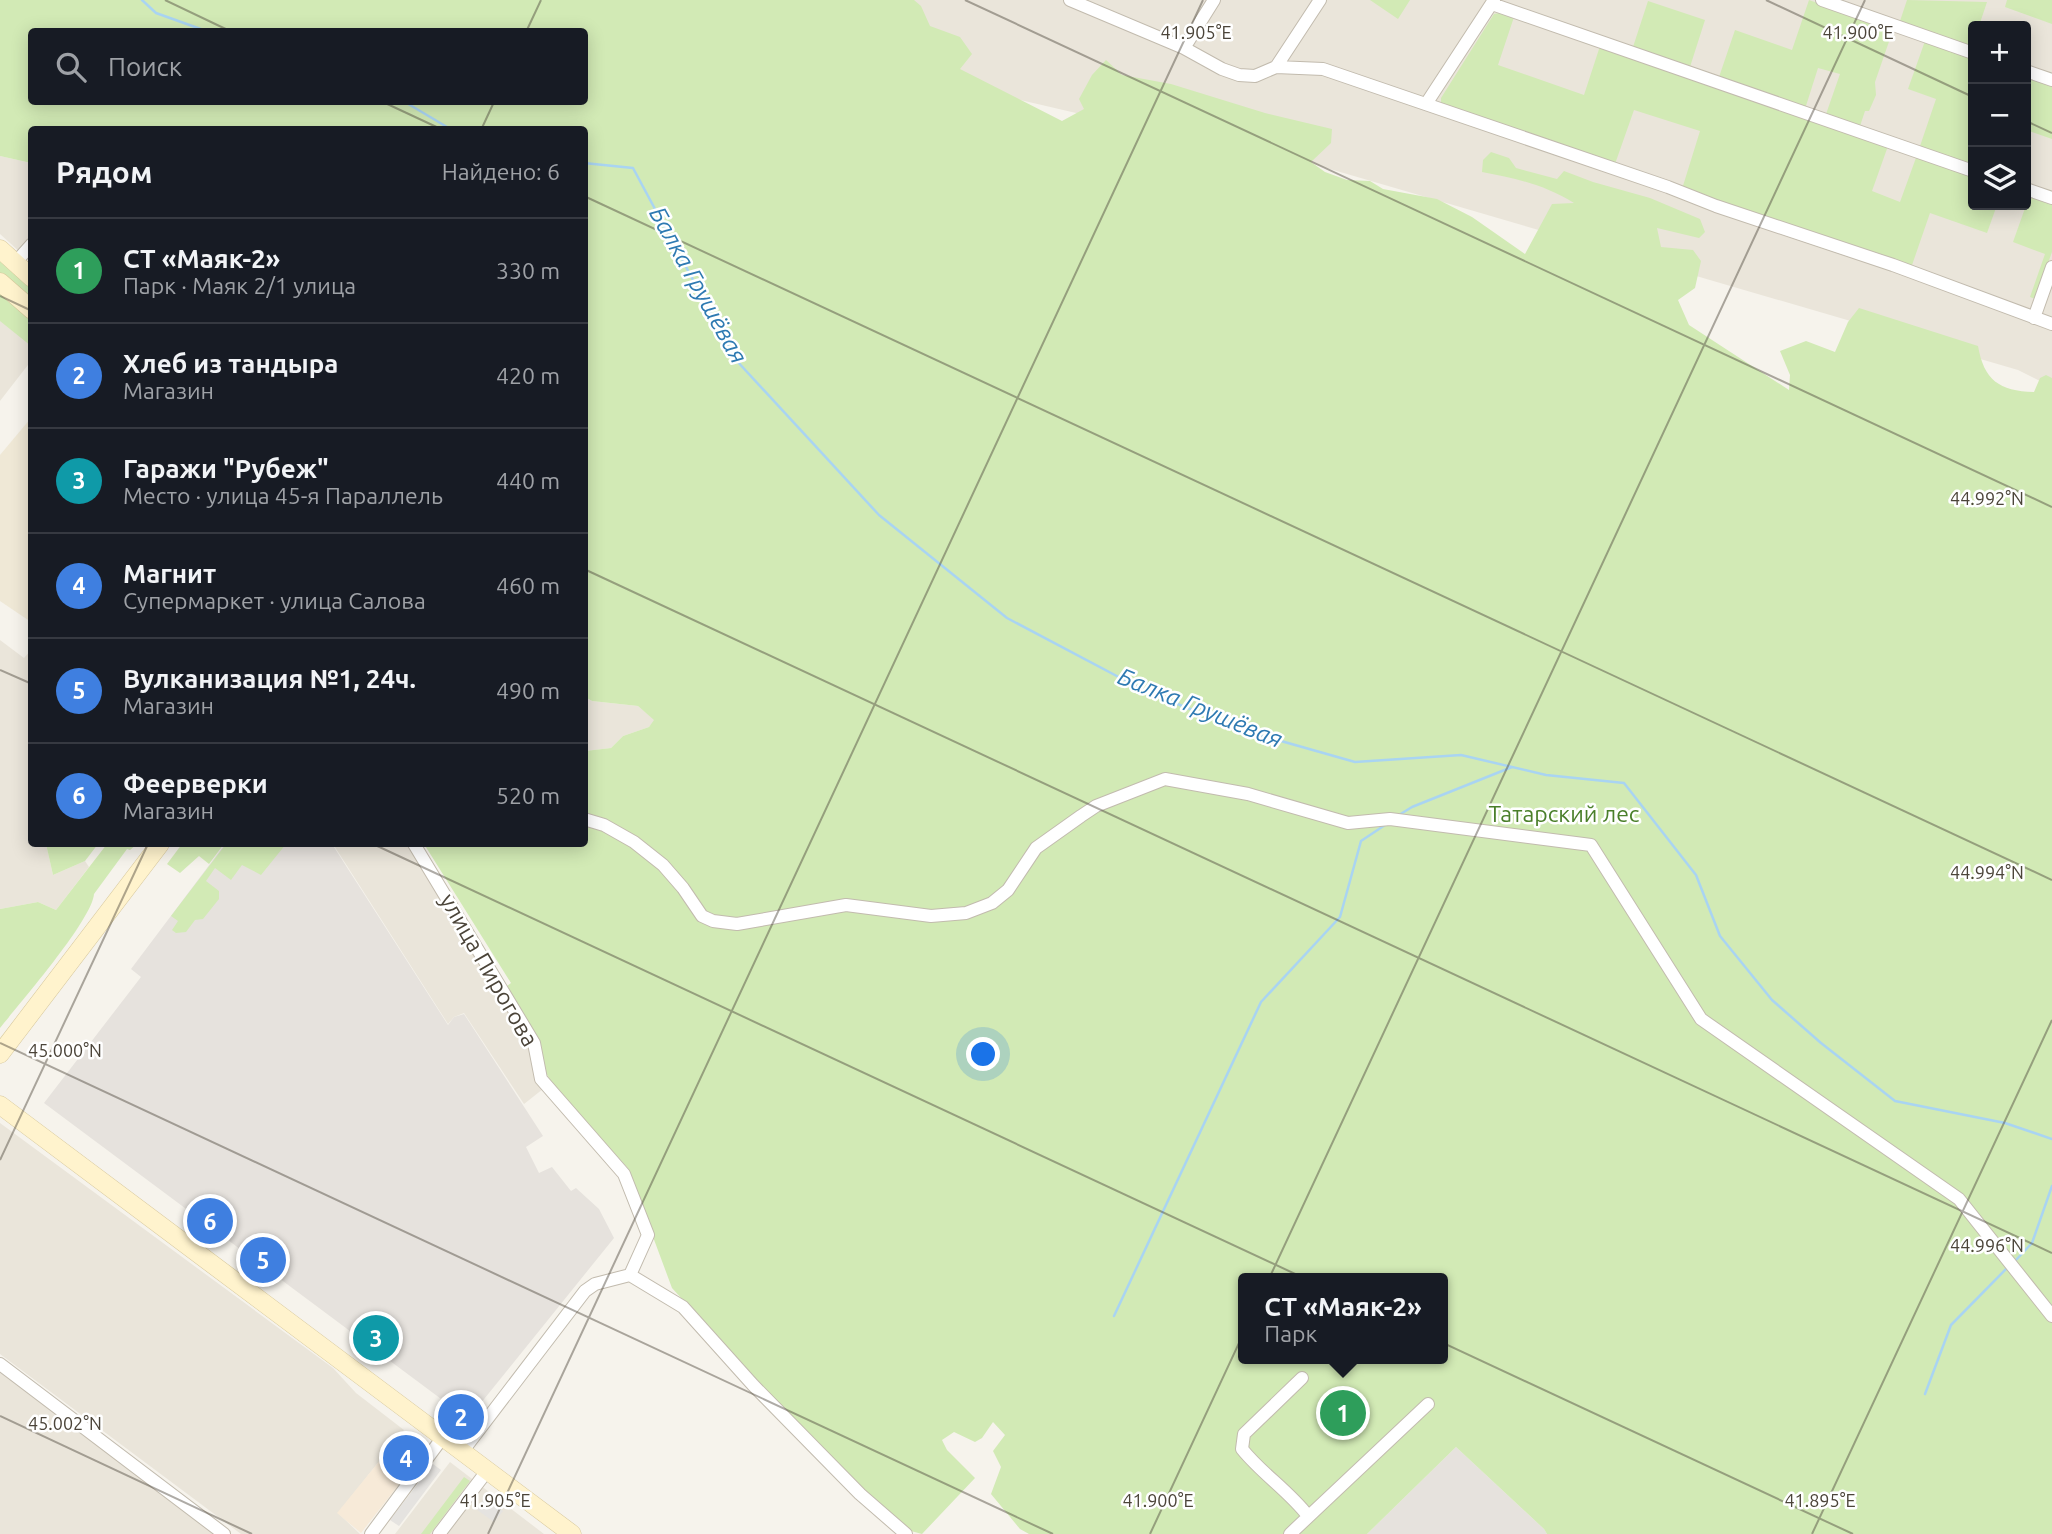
<!DOCTYPE html>
<html lang="ru">
<head>
<meta charset="utf-8">
<style>
  body { margin:0; font-family:Ubuntu,sans-serif; background:#20242c; color:#f1f3f6 }
  .controls { position:absolute; right:21px; top:21px; display:grid; overflow:hidden; border-radius:7px; box-shadow:0 4px 18px #0003 }
  .controls button { width:63px; height:63px; display:grid; place-items:center; padding:0; border:0; border-bottom:2px solid #363941; background:#171b24; color:#f1f3f6; font:35px sans-serif }
  .you { position:absolute; left:984px; top:1055px; width:24px; height:24px; margin:-18px; border:5px solid #fff; border-radius:50%; background:#1a73e8; box-shadow:0 0 0 10px #1a73e833 }
  .badge { display:grid; place-items:center; width:46px; height:46px; border-radius:50%; background:#fc3f1d; color:#fff; font-size:23px; font-weight:700 }
  .pin { position:absolute; translate:-50% -50%; border:4px solid #fff; box-shadow:0 2px 7px #0006 }
  .popup { position:absolute; left:1238px; top:1273px; width:210px; height:91px; box-sizing:border-box; display:grid; place-content:center; border-radius:7px; background:#171b24; filter:drop-shadow(0 2px 5px #0005); font-size:23px; white-space:nowrap; color:#9ea1a6 }
  .popup b { font-size:26px; color:#f1f3f6 }
  .popup::after { content:''; position:absolute; left:50%; top:100%; margin-left:-14px; border:14px solid transparent; border-top-color:#171b24 }
  .list { margin:0; padding:0; list-style:none }
  h2 { display:flex; justify-content:space-between; align-items:center; height:91px; margin:0; padding:0 28px; font-size:30px }
  h2 small { font-size:23px; font-weight:400; color:#9ea1a6 }
  .list li { display:grid; grid-template-columns:46px 1fr auto; gap:21px; align-items:center; box-sizing:border-box; height:105px; padding:0 28px; border-top:2px solid #363941 }
  .list b { display:block; font-size:26px; white-space:nowrap }
  .list p { margin:0; font-size:23px; white-space:nowrap; color:#9ea1a6 }
  .list em { font-size:23px; font-style:normal; color:#9ea1a6 }
  .icon { flex:none; width:38px; height:38px; fill:none; stroke:currentColor; stroke-width:2; stroke-linecap:round; stroke-linejoin:round }
  .map { position:relative; flex:none; width:2052px; height:1534px; overflow:hidden }
  .search { position:absolute; background:#171b24; box-shadow:0 4px 18px #0003; left:28px; top:28px; width:560px; height:77px; display:flex; align-items:center; gap:18px; box-sizing:border-box; padding:0 24px; border-radius:7px; color:#9ea1a6; font-size:26px }
  .panel { position:absolute; background:#171b24; box-shadow:0 4px 18px #0003; left:28px; top:126px; width:560px; height:721px; border-radius:7px }
  .map>svg:first-child { display:block }
  .residential { fill:#eae5da; fill-rule:evenodd }
  .commercial { fill:#f7ead8 }
  .industrial { fill:#e6e2dd }
  .education { fill:#efe8d6 }
  .green { fill:#d2eab5; fill-rule:evenodd }
  .parking { fill:#e5e3e0 }
  .lines { fill:none; stroke-linecap:round; stroke-linejoin:round }
  .stream { stroke:#a9d4f2; stroke-width:2.5 }
  .street-casing { stroke:#c2bbae; stroke-width:14 }
  .secondary-casing { stroke:#d6c79b; stroke-width:19 }
  .street { stroke:#fff; stroke-width:12 }
  .secondary { stroke:#fff3cd; stroke-width:18 }
  .ticks { fill:none; stroke:#4b4439; stroke-width:2; stroke-opacity:0.45 }
  .labels { text-anchor:middle; stroke-width:5; stroke-linejoin:round; paint-order:stroke }
  .park-label { font-size:23px; fill:#4a7f2a; stroke:#fff }
  .street-label { font-size:23px; fill:#4b4439; stroke:#fff }
  .water-label { font-size:24px; font-style:italic; fill:#2e7ab2; stroke:#fff }
  .ticks-label { font-size:18px; text-anchor:middle; fill:#4b4439; stroke:#fff; stroke-width:5; stroke-linejoin:round; paint-order:stroke }
</style>
</head>
<body>
<div class="map">
<svg width="2052" height="1534" viewBox="0 0 2052 1534">
  <rect width="100%" height="100%" fill="#f6f3ec"/>
  <path class="residential" d="M 726,0 L 2052,0 L 2052,387 L 2018,370 L 1248,145 L 1089,116 L 777,43 ZM 1973,26 L 2026,26 L 2026,205 L 1973,205 Z
    M 0,156 L 31,163 L 31,262 L 0,234 Z
    M 0,287 L 32,316 L 31,361 L 0,401 Z
    M 0,640 L 24,658 L 31,650 L 32,844 L 46,844 L 53,875 L 85,861 L 89,867 L 56,910 L 38,902 L 0,909 Z
    M 584,697 L 592,701 L 638,706 L 655,720 L 649,727 L 623,736 L 611,748 L 585,751 Z
    M 333,844 L 408,844 L 529,1042 L 543,1089 L 524,1104 L 464,1013 L 454,1017 L 448,1024 Z
    M 0,1123 L 333,1368 L 356,1393 L 404,1430 L 338,1513 L 360,1534 L 241,1534 L 0,1354 Z
    M 0,1370 L 219,1534 L 0,1534 Z
    M 450,1462 L 544,1534 L 395,1534 Z"/>
  <path class="commercial" d="M 399,1437 L 422,1455 L 361,1533 L 337,1513 Z"/>
  <path class="industrial" d="M 225,844 L 332,844 L 448,1025 L 454,1017 L 464,1014 L 543,1136 L 526,1147 L 539,1173 L 552,1167 L 571,1191 L 576,1188 L 599,1209 L 614,1238 L 468,1419 L 44,1103 L 141,977 L 131,969 Z
    M 1456,1447 L 1544,1529 L 1547,1534 L 1367,1534 Z"/>
  <path class="education" d="M 31,418 L 31,622 L 0,601 L 0,455 Z"/>
  <path class="green" d="M 0,0 L 914,0 L 921,6 L 930,26 L 960,37 L 972,54 L 960,69 L 1062,121 L 1084,109 L 1079,99 L 1092,75 L 1106,60 L 1122,75 L 1171,84 L 1265,113 L 1332,129 L 1331,143 L 1311,162 L 1325,172 L 1347,180 L 1370,181 L 1383,189 L 1437,199 L 1472,217 L 1525,254 L 1552,204 L 1574,203 C 1545,185 1515,178 1482,172 L 1483,160 L 1491,152 L 1509,158 L 1516,168 L 1557,179 L 1564,171 L 1593,182 L 1650,198 L 1700,219 L 1705,232 L 1699,238 L 1657,228 L 1661,247 L 1693,250 L 1701,261 L 1695,288 L 1678,300 L 1689,325 L 1789,390 L 1790,375 L 1780,351 L 1806,341 L 1835,352 L 1848,322 L 1859,308 L 1978,346 C 1984,380 1999,391 2034,392 L 2040,378 L 2046,375 L 2052,378 L 2052,1534 L 1547,1534 L 1544,1529 L 1456,1447 L 1367,1534 L 1029,1534 L 1020,1529 L 991,1494 L 1001,1467 L 993,1451 L 1005,1435 L 993,1422 L 982,1438 L 975,1442 L 954,1432 L 942,1440 L 947,1450 L 975,1478 L 922,1534 L 911,1531 L 863,1491 L 759,1384 L 672,1288 L 627,1167 L 555,1089 L 545,1071 L 541,1045 L 507,986 L 511,983 L 424,844 L 584,844 L 585,751 L 611,748 L 623,736 L 649,727 L 654,720 L 638,706 L 592,701 L 585,697 L 584,130 L 32,130 L 31,163 L 0,156 ZM 32,32 L 584,32 L 584,102 L 32,102 ZM 1243,1278 L 1443,1278 L 1443,1359 L 1243,1359 Z
    M 1370,0 L 1410,0 L 1398,19 Z
    M 1809,0 L 1893,30 L 1875,82 L 1876,95 L 1869,111 L 1865,111 L 1859,129 L 1825,117 L 1840,74 L 1818,68 L 1805,109 L 1718,80 L 1735,30 L 1792,50 Z
    M 1907,0 L 1987,2 L 1979,26 L 1973,26 L 1971,49 L 1899,24 Z
    M 2007,0 L 2052,0 L 2052,24 L 2005,7 Z
    M 1648,1 L 1705,20 L 1689,70 L 1632,50 Z
    M 1499,13 L 1514,17 L 1498,65 L 1584,95 L 1600,46 L 1888,146 L 1872,191 L 1900,202 L 1917,155 L 1973,174 L 1973,205 L 1997,205 L 1987,233 L 1930,213 L 1911,268 L 1682,189 L 1700,131 L 1634,110 L 1615,164 L 1445,106 L 1441,103 L 1441,98 L 1494,14 Z
    M 1925,41 L 1973,58 L 1973,168 L 1919,149 L 1936,99 L 1908,89 Z
    M 2026,76 L 2052,85 L 2052,139 L 2026,130 Z
    M 2030,194 L 2052,202 L 2052,252 L 2035,299 L 2030,297 L 2045,254 L 2013,242 Z
    M 0,254 L 31,283 L 31,301 L 0,273 Z
    M 0,287 L 31,316 L 31,346 L 0,321 Z
    M 46,844 L 98,844 L 85,861 L 53,875 Z
    M 107,844 L 137,844 L 130,850 L 127,849 L 94,894 C 92,920 20,1003 0,1028 L 0,909 L 38,902 L 56,910 Z
    M 182,844 L 224,844 L 209,864 L 199,856 L 180,873 L 167,864 Z
    M 226,844 L 286,844 L 261,875 L 242,865 L 231,880 L 215,868 L 206,881 L 219,891 L 219,899 L 203,919 L 195,920 L 186,932 L 176,933 L 172,930 L 178,921 L 171,916 Z
    M 464,1477 L 470,1481 L 430,1534 L 421,1534 Z"/>
  <path class="parking" d="M 433,1464 L 441,1470 L 399,1526 L 390,1520 Z
    M 485,1497 L 503,1511 L 494,1522 L 476,1509 Z"/>
  <g class="lines">
    <path class="stream" d="M 142,0 L 156,13 L 209,32
      M 405,102 L 452,130
      M 584,163 L 633,168 L 736,360 L 879,515 L 1007,618 L 1147,692 L 1246,731 L 1355,762 L 1461,755 L 1546,775 L 1624,783 L 1696,875 L 1720,936 L 1772,1000 L 1821,1043 L 1895,1101 L 2005,1123 L 2052,1139
      M 1399,815 L 1412,807 L 1512,767
      M 2015,1261 L 2032,1243 L 2052,1186
      M 1114,1316 L 1261,1002 L 1340,917 L 1361,841 L 1385,825
      M 1925,1394 L 1951,1325 L 2007,1268"/>
    <defs>
      <path id="street" d="M 1070,0 L 1184,48 L 1222,69 L 1239,75 L 1255,76 L 1276,67 L 1323,69 L 1668,187 L 1716,206 L 1893,265 L 2052,324
        M 1822,0 L 1973,53
        M 1492,4 L 1973,171
        M 1184,48 L 1214,0
        M 1276,67 L 1320,0
        M 2026,71 L 2052,80
        M 1426,104 L 1494,0
        M 2026,189 L 2052,198
        M 15,263 L 32,244
        M 2034,318 L 2052,267
        M 584,819 L 604,825 L 634,842 L 663,865 L 683,888 L 702,916 L 713,921 L 737,924 L 846,905 L 931,916 L 966,913 L 992,903 L 1008,890 L 1036,848 L 1081,816 L 1096,806 L 1165,779 L 1248,794 L 1348,823 L 1390,819 L 1591,845 L 1701,1019 L 1959,1199 L 2052,1316
        M 414,844 L 534,1043 L 541,1079 L 624,1174 L 648,1235 L 630,1275
        M 0,1364 L 224,1534
        M 1302,1378 L 1244,1434 L 1242,1449 C 1262,1474 1289,1491 1308,1516
        M 462,1452 L 585,1291 L 595,1284 L 630,1275 L 683,1307 L 753,1385 L 860,1494 L 906,1534
        M 371,1534 L 443,1437
        M 439,1534 L 487,1471
        M 1290,1534 L 1428,1404"/>
      <path id="secondary" d="M 0,249 L 32,278
        M 0,282 L 32,310
        M 0,1054 L 160,844
        M 0,1105 L 572,1534"/>
    </defs>
    <use href="#street" class="street-casing"/>
    <use href="#secondary" class="secondary-casing"/>
    <use href="#street" class="street"/>
    <use href="#secondary" class="secondary"/>
  </g>
  <path class="ticks" d="M 165,0 L 232,32M 965,0 L 2052,507M 1766,0 L 1973,97M 526,32 L 541,0M 383,102 L 443,130M 2026,121 L 2052,133M 481,130 L 494,102M 584,196 L 2052,880M 0,296 L 32,311M 584,569 L 2052,1253M 0,670 L 32,684M 373,844 L 1853,1534M 0,1043 L 1053,1534M 0,1160 L 148,844M 0,1416 L 252,1534M 488,1534 L 1203,0M 1150,1534 L 1865,0M 1812,1534 L 2052,1020"/>
  <g class="labels">
    <g class="park-label">
      <text x="1564" y="822">Татарский лес</text>
    </g>
    <g class="street-label">
      <text transform="translate(489 970) rotate(60)" y="8">улица Пирогова</text>
    </g>
    <g class="water-label">
      <text transform="translate(698 285) rotate(61)" y="8">Балка Грушёвая</text>
      <text transform="translate(1200 708) rotate(22)" y="8">Балка Грушёвая</text>
    </g>
  </g>
  <g class="ticks-label">
    <text x="1196" y="39">41.905°E</text>
    <text x="1858" y="39">41.900°E</text>
    <text x="1987" y="505">44.992°N</text>
    <text x="1987" y="879">44.994°N</text>
    <text x="65" y="1057">45.000°N</text>
    <text x="1987" y="1252">44.996°N</text>
    <text x="65" y="1430">45.002°N</text>
    <text x="495" y="1507">41.905°E</text>
    <text x="1158" y="1507">41.900°E</text>
    <text x="1820" y="1507">41.895°E</text>
  </g>
</svg>
<div class="controls">
<button>+</button>
<button>−</button>
<button><svg class="icon" aria-label="layers" viewBox="0 0 24 24"><path d="M12 4l9 5-9 5-9-5zM3 14l9 5 9-5"/></svg></button>
</div>
<div class="you"></div>
<div class="pin badge" style="left:1343px;top:1413px;background:#2e9e5b">1</div>
<div class="popup"><b>СТ «Маяк-2»</b>Парк</div>
<div class="pin badge" style="left:461px;top:1417px;background:#3f7fe0">2</div>
<div class="pin badge" style="left:376px;top:1338px;background:#0f9aa8">3</div>
<div class="pin badge" style="left:406px;top:1458px;background:#3f7fe0">4</div>
<div class="pin badge" style="left:263px;top:1260px;background:#3f7fe0">5</div>
<div class="pin badge" style="left:210px;top:1221px;background:#3f7fe0">6</div>
<div class="search"><svg class="icon" aria-label="search" viewBox="0 0 24 24"><circle cx="10" cy="10" r="6"/><path d="M15 15l6 6"/></svg>Поиск</div>
<section class="panel">
<h2>Рядом<small>Найдено: 6</small></h2>
<ul class="list">
<li><span class="badge" style="background:#2e9e5b">1</span><div><b>СТ «Маяк-2»</b><p>Парк · Маяк 2/1 улица</p></div><em>330 m</em></li>
<li><span class="badge" style="background:#3f7fe0">2</span><div><b>Хлеб из тандыра</b><p>Магазин</p></div><em>420 m</em></li>
<li><span class="badge" style="background:#0f9aa8">3</span><div><b>Гаражи &quot;Рубеж&quot;</b><p>Место · улица 45-я Параллель</p></div><em>440 m</em></li>
<li><span class="badge" style="background:#3f7fe0">4</span><div><b>Магнит</b><p>Супермаркет · улица Салова</p></div><em>460 m</em></li>
<li><span class="badge" style="background:#3f7fe0">5</span><div><b>Вулканизация №1, 24ч.</b><p>Магазин</p></div><em>490 m</em></li>
<li><span class="badge" style="background:#3f7fe0">6</span><div><b>Феерверки</b><p>Магазин</p></div><em>520 m</em></li>
</ul>
</section>
</div>
</body>
</html>
